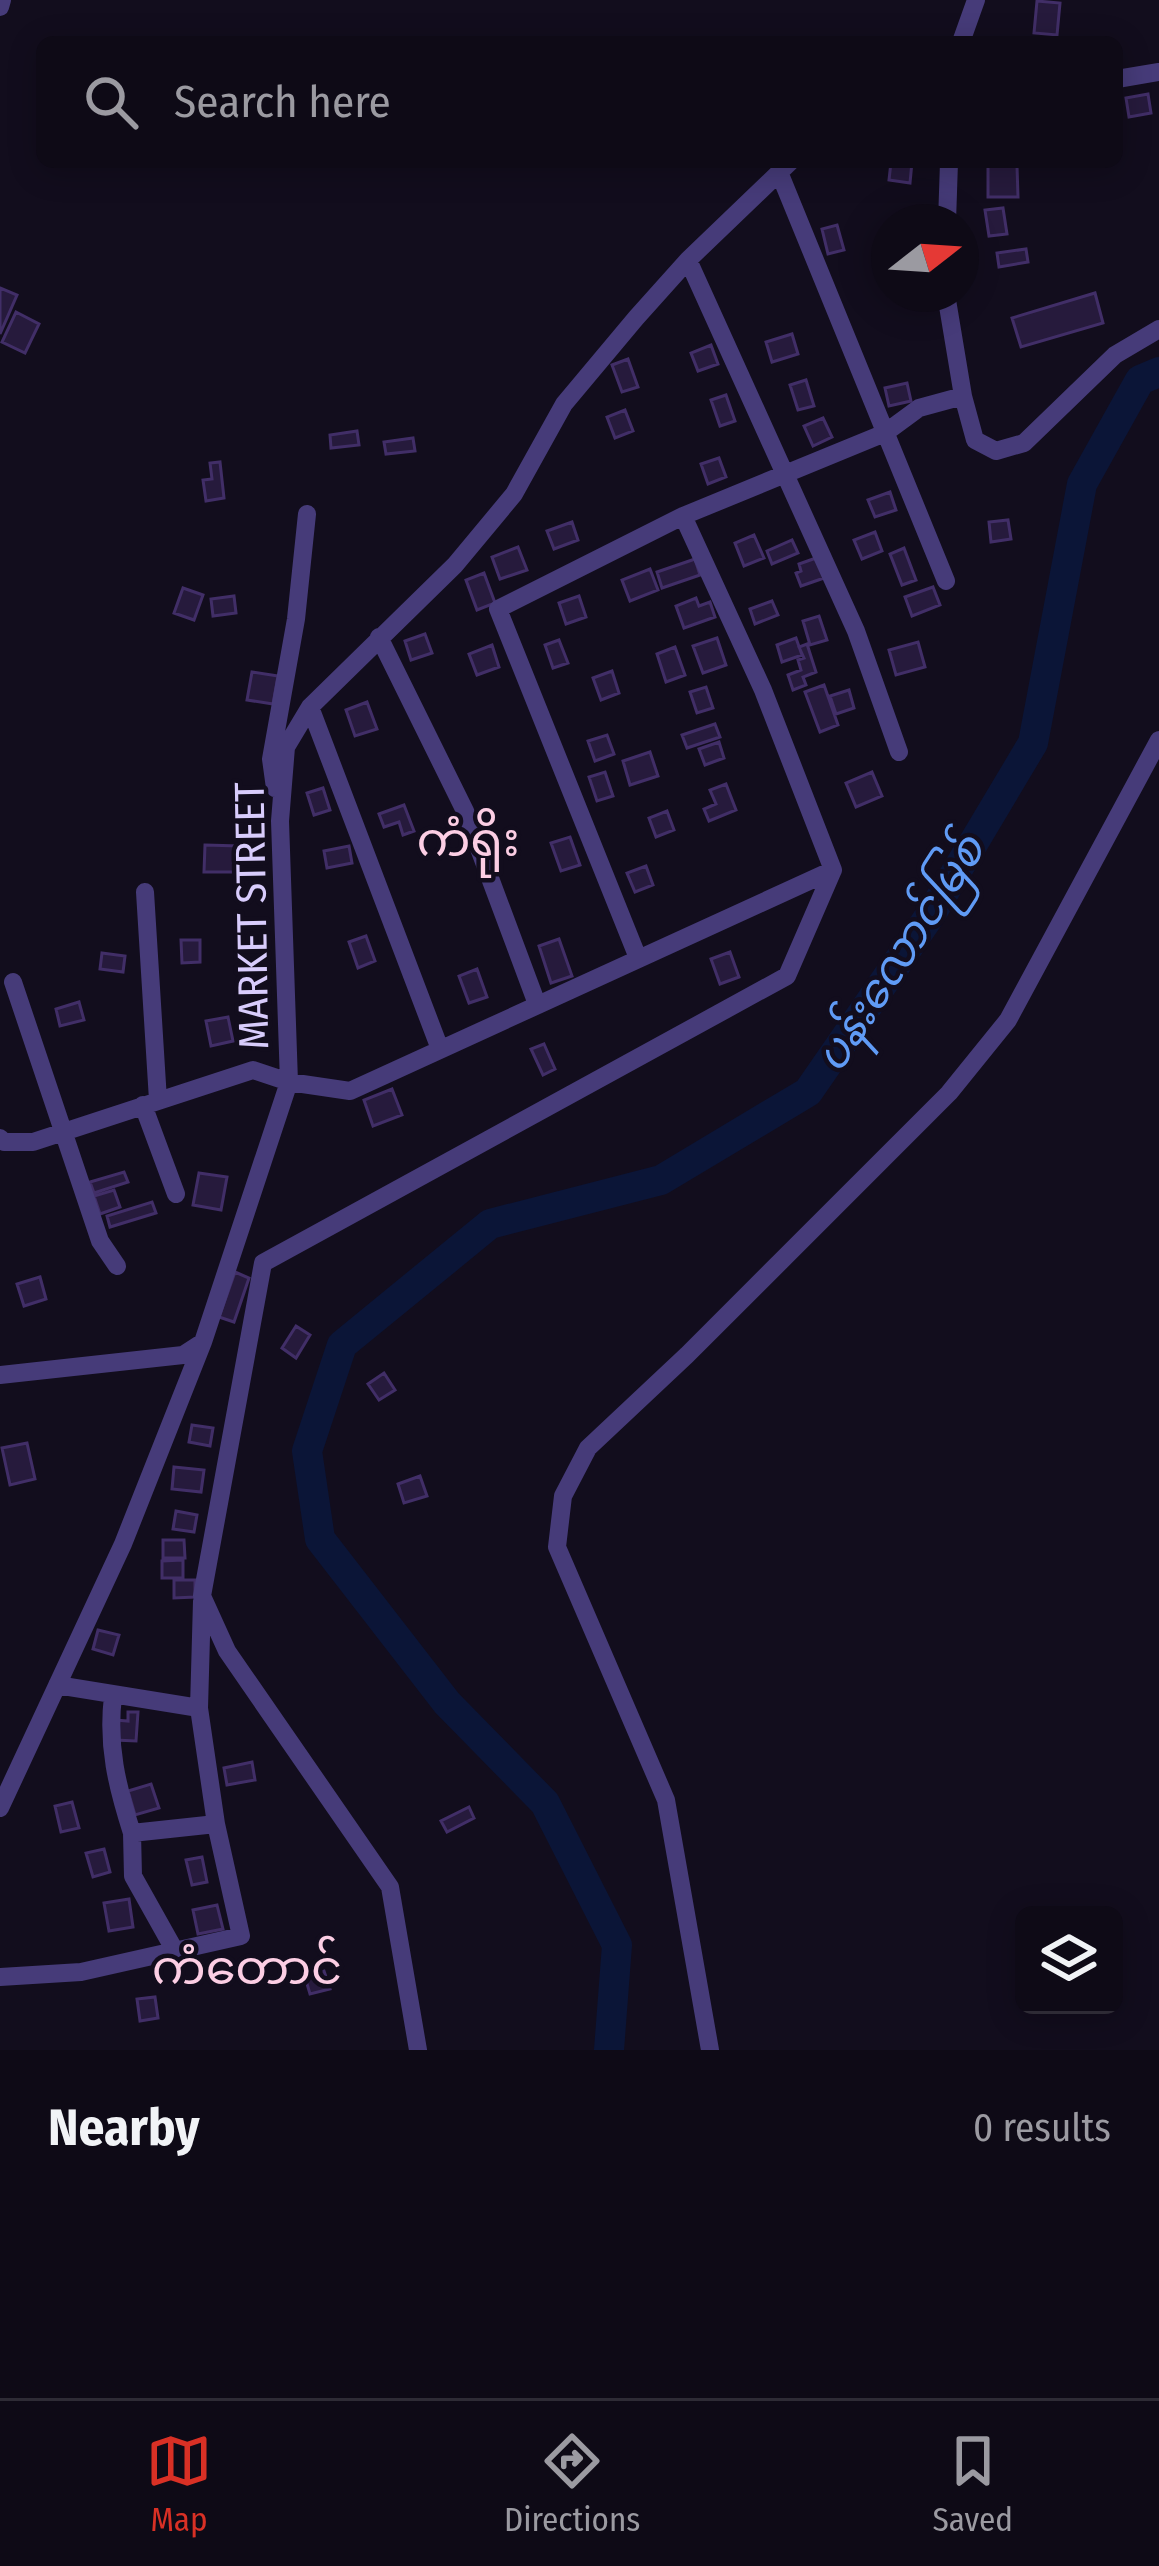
<!DOCTYPE html>
<html lang="en">
<head>
<meta charset="utf-8">
<style>
  body { margin:0; font-family:"Fira Sans Condensed","Noto Sans Myanmar",sans-serif; background:#17131f; color:#f1f3f6 }
  .controls { position:absolute; right:36px; bottom:36px; display:grid; overflow:hidden; border-radius:18px; box-shadow:0 6px 30px #0003 }
  .controls button { width:108px; height:108px; display:grid; place-items:center; padding:0; border:0; border-bottom:3px solid #2e2b35; background:#0e0a16; color:#f1f3f6; font:60px sans-serif }
  .compass { position:absolute; left:871px; top:204px; width:108px; height:108px; border-radius:50%; background:#0e0a16; box-shadow:0 6px 30px #0003; rotate:73deg }
  .list { margin:0; padding:0; list-style:none }
  h2 { display:flex; justify-content:space-between; align-items:center; height:156px; margin:0; padding:0 48px; font-size:51px }
  h2 small { font-size:39px; font-weight:400; color:#9b9aa1 }
  .icon { flex:none; width:66px; height:66px; fill:none; stroke:currentColor; stroke-width:2; stroke-linecap:round; stroke-linejoin:round }
  .map { position:relative; flex:none; width:1159px; height:2050px; overflow:hidden }
  .search { position:absolute; background:#0e0a16; box-shadow:0 6px 30px #0003; left:36px; right:36px; top:36px; height:132px; display:flex; align-items:center; gap:30px; box-sizing:border-box; padding:0 42px; border-radius:18px; color:#9b9aa1; font-size:45px }
  .sheet { height:348px; background:#0e0a16 }
  nav { display:flex; justify-content:space-around; align-items:center; box-sizing:border-box; height:168px; border-top:3px solid #2e2b35; background:#0e0a16; font-size:33px; color:#9b9aa1 }
  nav a { display:grid; justify-items:center; gap:6px }
  nav .on { color:#d93025 }
  .map>svg:first-child { display:block }
  .lines { fill:none; stroke-linecap:round; stroke-linejoin:round }
  .river { stroke:#0b1537; stroke-width:30 }
  .building { fill:#261a3c; stroke:#412e67; stroke-width:3 }
  .minor { stroke:#463b79; stroke-width:18 }
  .labels { text-anchor:middle; stroke-width:9; stroke-linejoin:round; paint-order:stroke }
  .street-label { font-size:42px; fill:#d8ccfc; stroke:#120d1d }
  .water-label { font-size:45px; font-style:italic; fill:#609bf5; stroke:#120d1d }
  .quarter-label { font-size:48px; fill:#fccee4; stroke:#120d1d }
</style>
</head>
<body>
<div class="map">
<svg width="1159" height="2050" viewBox="0 0 1159 2050">
  <rect width="100%" height="100%" fill="#120d1d"/>
  <g class="lines">
    <path class="river" d="M 609,2050 L 617,1945 L 545,1803 L 447,1703 L 320,1539 L 307,1451 L 342,1345 L 490,1224 L 661,1180 L 808,1092 L 931,914 L 1033,743 L 1082,484 L 1140,380 L 1159,372"/>
  </g>
  <path class="building" d="M 1037,1 L 1060,3 L 1057,35 L 1034,33 Z
    M 1148,94 L 1151,113 L 1129,117 L 1126,98 Z
    M 891,162 L 912,162 L 910,183 L 889,180 Z
    M 988,166 L 1017,166 L 1018,197 L 988,197 Z
    M 1003,208 L 1007,234 L 989,236 L 985,210 Z
    M 837,225 L 844,250 L 828,254 L 822,229 Z
    M 1026,249 L 1028,262 L 999,267 L 997,253 Z
    M 0,288 L 17,295 L 0,334 Z
    M 1095,293 L 1103,323 L 1021,347 L 1012,318 Z
    M 16,312 L 39,324 L 25,353 L 2,342 Z
    M 792,334 L 798,354 L 772,362 L 766,342 Z
    M 711,345 L 718,364 L 698,371 L 691,353 Z
    M 628,359 L 638,387 L 622,392 L 612,365 Z
    M 806,380 L 814,406 L 798,410 L 790,385 Z
    M 907,383 L 911,401 L 889,406 L 885,388 Z
    M 726,395 L 735,421 L 720,426 L 711,400 Z
    M 625,410 L 633,431 L 615,438 L 607,417 Z
    M 823,418 L 832,437 L 813,446 L 804,426 Z
    M 357,431 L 359,445 L 331,448 L 330,435 Z
    M 413,438 L 415,451 L 386,454 L 384,442 Z
    M 719,458 L 726,477 L 708,484 L 701,464 Z
    M 220,462 L 224,498 L 206,501 L 203,480 L 212,479 L 210,463 Z
    M 890,492 L 896,510 L 875,517 L 868,500 Z
    M 1008,520 L 1011,539 L 991,542 L 989,522 Z
    M 572,522 L 578,540 L 554,549 L 547,531 Z
    M 875,532 L 882,551 L 862,559 L 854,540 Z
    M 754,535 L 764,558 L 744,566 L 735,543 Z
    M 792,540 L 798,553 L 772,564 L 767,551 Z
    M 518,547 L 527,570 L 500,579 L 492,557 Z
    M 904,548 L 916,580 L 902,585 L 890,554 Z
    M 816,558 L 824,578 L 801,586 L 796,573 L 801,571 L 799,564 Z
    M 695,559 L 700,575 L 662,588 L 657,572 Z
    M 650,569 L 658,590 L 630,601 L 622,580 Z
    M 484,573 L 495,603 L 477,610 L 466,580 Z
    M 933,587 L 940,605 L 912,616 L 905,597 Z
    M 183,588 L 203,595 L 194,620 L 174,613 Z
    M 234,596 L 236,613 L 213,616 L 211,599 Z
    M 579,596 L 586,617 L 566,624 L 559,603 Z
    M 696,598 L 699,606 L 710,602 L 715,617 L 684,628 L 676,606 Z
    M 772,601 L 778,615 L 755,624 L 750,609 Z
    M 819,616 L 827,640 L 810,645 L 803,621 Z
    M 425,634 L 432,653 L 411,660 L 405,641 Z
    M 717,638 L 726,665 L 703,673 L 693,646 Z
    M 796,638 L 802,655 L 782,662 L 777,645 Z
    M 559,640 L 568,663 L 553,668 L 545,645 Z
    M 918,642 L 925,667 L 896,675 L 889,650 Z
    M 807,644 L 816,672 L 803,677 L 806,685 L 793,690 L 788,675 L 801,670 L 798,660 L 804,658 L 799,647 Z
    M 492,645 L 499,667 L 477,675 L 469,654 Z
    M 675,647 L 685,675 L 666,682 L 657,654 Z
    M 612,671 L 619,693 L 601,700 L 593,678 Z
    M 252,672 L 278,676 L 273,704 L 247,700 Z
    M 824,685 L 838,725 L 820,732 L 805,692 Z
    M 706,687 L 713,708 L 697,713 L 690,692 Z
    M 849,690 L 854,708 L 836,714 L 830,696 Z
    M 367,702 L 377,729 L 355,736 L 346,710 Z
    M 715,724 L 720,737 L 687,748 L 682,735 Z
    M 607,735 L 614,754 L 595,761 L 588,741 Z
    M 719,742 L 724,758 L 705,765 L 699,749 Z
    M 650,752 L 658,776 L 630,785 L 623,761 Z
    M 605,772 L 613,796 L 597,801 L 589,777 Z
    M 872,772 L 882,796 L 856,807 L 846,783 Z
    M 726,784 L 736,810 L 709,821 L 704,809 L 716,804 L 710,790 Z
    M 323,788 L 330,810 L 314,815 L 307,793 Z
    M 404,805 L 414,831 L 403,835 L 399,822 L 384,827 L 379,814 Z
    M 667,811 L 674,830 L 656,837 L 649,818 Z
    M 570,837 L 580,865 L 561,871 L 551,843 Z
    M 205,845 L 239,846 L 239,872 L 204,872 Z
    M 349,846 L 352,863 L 327,868 L 324,851 Z
    M 646,866 L 653,885 L 635,892 L 627,873 Z
    M 366,936 L 375,961 L 358,968 L 349,942 Z
    M 559,939 L 572,976 L 551,983 L 539,946 Z
    M 181,940 L 200,940 L 200,962 L 182,963 Z
    M 730,952 L 739,977 L 720,984 L 711,959 Z
    M 102,953 L 125,956 L 123,972 L 100,969 Z
    M 477,969 L 487,997 L 469,1003 L 459,976 Z
    M 79,1002 L 84,1020 L 60,1026 L 56,1009 Z
    M 228,1017 L 233,1041 L 211,1046 L 206,1021 Z
    M 544,1044 L 555,1069 L 543,1075 L 531,1049 Z
    M 392,1089 L 402,1115 L 373,1126 L 364,1100 Z
    M 124,1172 L 128,1182 L 94,1193 L 90,1182 Z
    M 199,1173 L 227,1177 L 221,1210 L 193,1205 Z
    M 114,1190 L 120,1207 L 100,1214 L 94,1196 Z
    M 152,1202 L 156,1213 L 110,1227 L 107,1216 Z
    M 235,1272 L 249,1278 L 234,1322 L 219,1317 Z
    M 40,1277 L 46,1299 L 24,1306 L 17,1284 Z
    M 296,1326 L 310,1335 L 296,1358 L 282,1348 Z
    M 384,1373 L 395,1390 L 379,1400 L 368,1384 Z
    M 192,1425 L 213,1428 L 210,1446 L 189,1442 Z
    M 27,1443 L 35,1479 L 10,1485 L 2,1448 Z
    M 174,1467 L 204,1470 L 201,1492 L 172,1489 Z
    M 420,1476 L 427,1496 L 404,1503 L 398,1484 Z
    M 176,1511 L 197,1515 L 194,1532 L 173,1529 Z
    M 163,1540 L 184,1540 L 185,1558 L 163,1558 Z
    M 183,1560 L 183,1578 L 162,1578 L 162,1561 Z
    M 174,1580 L 195,1580 L 195,1597 L 174,1598 Z
    M 98,1630 L 119,1635 L 113,1655 L 93,1649 Z
    M 128,1712 L 138,1712 L 136,1741 L 115,1740 L 116,1720 L 128,1721 Z
    M 252,1762 L 255,1780 L 227,1785 L 224,1768 Z
    M 151,1784 L 159,1808 L 135,1815 L 128,1791 Z
    M 72,1802 L 79,1828 L 61,1832 L 55,1806 Z
    M 469,1807 L 474,1818 L 447,1832 L 441,1821 Z
    M 104,1849 L 110,1872 L 93,1877 L 86,1853 Z
    M 202,1857 L 207,1882 L 192,1885 L 186,1860 Z
    M 129,1899 L 133,1927 L 109,1931 L 104,1903 Z
    M 217,1905 L 223,1929 L 198,1934 L 193,1910 Z
    M 324,1971 L 330,1989 L 310,1994 L 305,1977 Z
    M 155,1997 L 158,2018 L 140,2021 L 137,1999 Z"/>
  <g class="lines">
    <path class="minor" d="M 0,7 L 2,0
      M 961,42 L 976,0
      M 1117,79 L 1159,72
      M 779,172 L 946,581
      M 947,222 L 949,162
      M 688,260 L 856,631 L 899,752
      M 963,396 L 975,440 L 996,451 L 1024,443 L 1115,355 L 1159,329
      M 379,637 L 465,811 L 537,1004
      M 310,707 L 440,1049
      M 275,788 L 271,759 L 296,619 L 307,514
      M 145,892 L 158,1100
      M 638,958 L 498,609 L 683,516
      M 13,982 L 100,1241 L 117,1266
      M 143,1105 L 176,1194
      M 0,1138 L 4,1142 L 33,1142 L 253,1070 L 289,1082 L 350,1091 L 833,870 L 763,690 L 683,516 L 885,433 L 919,408 L 963,396 L 946,294
      M 0,1375 L 183,1355 L 203,1342
      M 57,1685 L 199,1708
      M 113,1696 C 107,1746 117,1786 132,1833
      M 0,1808 L 123,1544 L 203,1342 L 289,1082 L 280,821 L 286,747 L 310,707 L 455,565 L 514,494 L 564,404 L 636,318 L 688,260 L 790,162
      M 175,1951 L 133,1876 L 132,1833 L 216,1824
      M 0,1977 L 81,1972 L 241,1936 L 216,1824 L 199,1708 L 202,1601
      M 418,2050 L 390,1887 L 227,1651 L 202,1596 L 263,1263 L 787,976 L 833,870
      M 710,2050 L 666,1800 L 557,1547 L 563,1496 L 588,1448 L 687,1355 L 949,1093 L 1008,1020 L 1159,740"/>
  </g>
  <g class="labels">
    <g class="street-label">
      <text transform="translate(251 916) rotate(-91)" y="15">MARKET STREET</text>
    </g>
    <g class="water-label">
      <text transform="translate(899 953) rotate(-57)" y="16">ပန်းလောင်မြစ်</text>
    </g>
    <g class="quarter-label">
      <text x="468" y="856">ကံရိုး</text>
      <text x="247" y="1984">ကံတောင်</text>
    </g>
  </g>
</svg>
<div class="controls">
<button><svg class="icon" aria-label="layers" viewBox="0 0 24 24"><path d="M12 4l9 5-9 5-9-5zM3 14l9 5 9-5"/></svg></button>
</div>
<svg class="compass" viewBox="-18 -18 36 36"><path d="M0-13l5 13h-10z" fill="#e53935"/><path d="M0 13l5-13h-10z" fill="#9b9aa1"/></svg>
<div class="search"><svg class="icon" aria-label="search" viewBox="0 0 24 24"><circle cx="10" cy="10" r="6"/><path d="M15 15l6 6"/></svg>Search here</div>
</div>
<section class="sheet">
<h2>Nearby<small>0 results</small></h2>
<ul class="list">
</ul>
</section>
<nav>
<a class="on"><svg class="icon" aria-label="map" viewBox="0 0 24 24"><path d="M3 6l6-2 6 2 6-2v14l-6 2-6-2-6 2zM9 4v14M15 6v14"/></svg>Map</a>
<a><svg class="icon" aria-label="directions" viewBox="0 0 24 24"><path d="M12 3l9 9-9 9-9-9zM9 14v-3h6M13 9l2 2-2 2"/></svg>Directions</a>
<a><svg class="icon" aria-label="saved" viewBox="0 0 24 24"><path d="M7 4h10v16l-5-4-5 4z"/></svg>Saved</a>
</nav>
</body>
</html>
